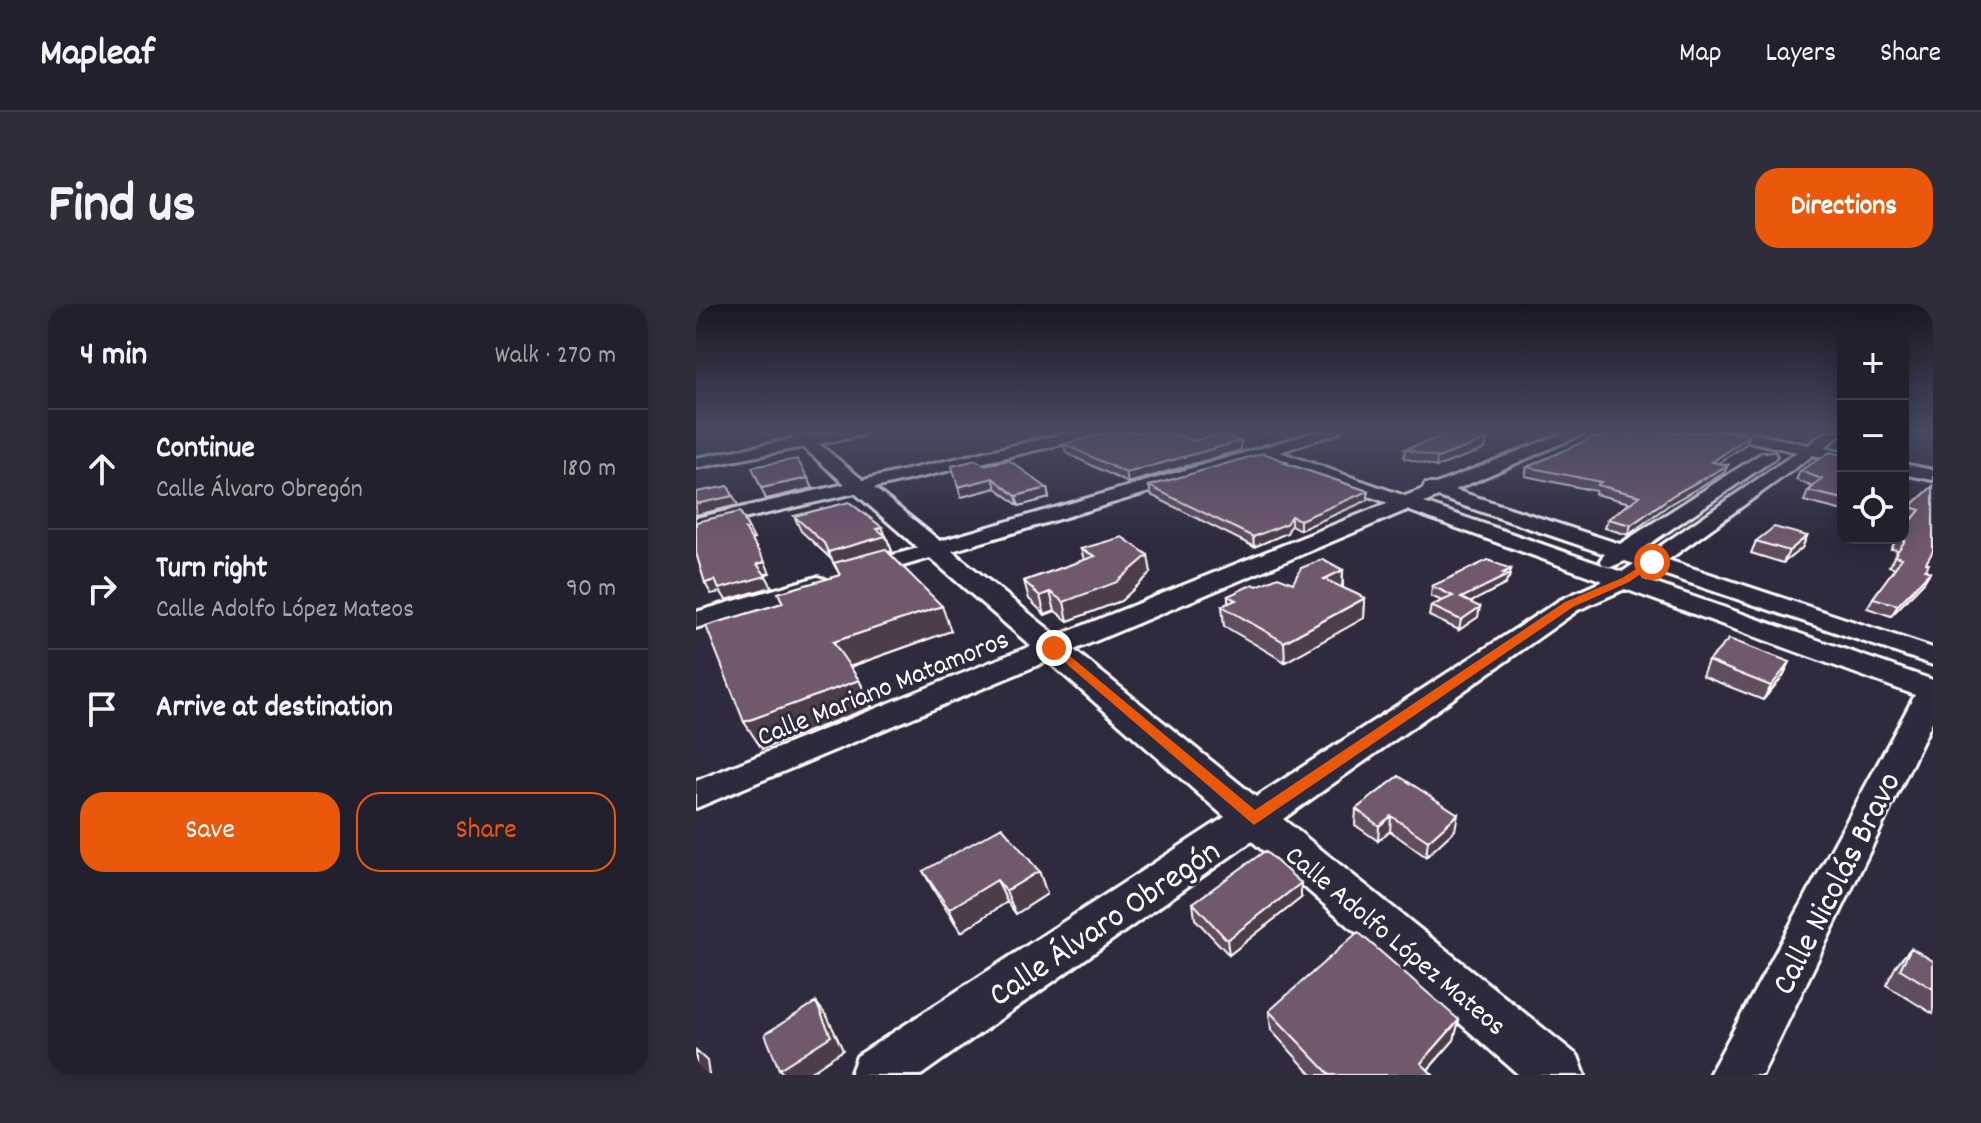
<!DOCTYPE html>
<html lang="en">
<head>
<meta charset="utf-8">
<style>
  body { margin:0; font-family:Dekko,sans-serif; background:#2f2d3a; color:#f1f3f6 }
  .controls { position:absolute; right:24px; top:24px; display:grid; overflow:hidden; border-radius:16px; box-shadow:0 4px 20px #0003 }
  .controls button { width:72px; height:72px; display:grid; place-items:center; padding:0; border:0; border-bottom:2px solid #403e4a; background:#23202e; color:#f1f3f6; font:40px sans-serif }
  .stop { position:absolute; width:24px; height:24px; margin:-18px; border:6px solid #ea580c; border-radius:50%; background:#fff }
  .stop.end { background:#ea580c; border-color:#fff; box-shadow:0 2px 8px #0008 }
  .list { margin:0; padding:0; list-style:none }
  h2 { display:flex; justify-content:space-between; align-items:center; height:104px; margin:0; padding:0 32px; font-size:34px }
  h2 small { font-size:26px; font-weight:400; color:#a3a3aa }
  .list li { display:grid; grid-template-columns:52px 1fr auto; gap:24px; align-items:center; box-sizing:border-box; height:120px; padding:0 32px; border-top:2px solid #403e4a }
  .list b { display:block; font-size:30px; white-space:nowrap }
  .list p { margin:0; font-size:26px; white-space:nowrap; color:#a3a3aa }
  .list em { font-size:26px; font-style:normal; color:#a3a3aa }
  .actions { display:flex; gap:16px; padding:24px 32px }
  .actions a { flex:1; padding:18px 0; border:2px solid #ea580c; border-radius:24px; text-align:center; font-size:28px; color:#ea580c }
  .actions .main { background:#ea580c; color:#fff }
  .icon { flex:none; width:44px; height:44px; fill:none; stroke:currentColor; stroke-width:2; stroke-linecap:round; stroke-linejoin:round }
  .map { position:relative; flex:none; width:1237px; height:771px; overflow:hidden; border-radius:24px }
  header { display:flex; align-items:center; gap:48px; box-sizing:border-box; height:112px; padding:0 40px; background:#23202e; border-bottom:2px solid #403e4a }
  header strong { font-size:38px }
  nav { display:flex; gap:44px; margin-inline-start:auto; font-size:28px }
  .intro { display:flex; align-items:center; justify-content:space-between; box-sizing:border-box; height:192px; padding:0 48px }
  h1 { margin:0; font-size:56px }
  .button { padding:20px 36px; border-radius:24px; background:#ea580c; color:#fff; font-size:28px; font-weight:700 }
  main { display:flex; gap:48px; padding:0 48px }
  aside { flex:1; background:#23202e; border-radius:24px; box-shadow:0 4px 20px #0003 }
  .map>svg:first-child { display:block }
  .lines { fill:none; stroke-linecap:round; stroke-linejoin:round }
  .minor-casing { stroke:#fff; stroke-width:6 }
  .minor { fill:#2f2a3d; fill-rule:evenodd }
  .wall { fill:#604d5e; stroke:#fff; stroke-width:2 }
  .shaded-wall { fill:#4e3e4c; stroke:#fff; stroke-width:2 }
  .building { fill:#70596d; stroke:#fff; stroke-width:2 }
  .route { fill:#ea580c }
  .labels { text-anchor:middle; stroke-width:6; stroke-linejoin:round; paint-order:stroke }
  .street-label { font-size:28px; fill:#fff; stroke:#2f2a3d }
  .near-street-label { font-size:34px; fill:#fff; stroke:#2f2a3d }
</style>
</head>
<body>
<header>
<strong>Mapleaf</strong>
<nav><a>Map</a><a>Layers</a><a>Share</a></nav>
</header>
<div class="intro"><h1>Find us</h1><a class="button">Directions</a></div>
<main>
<aside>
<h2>4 min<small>Walk · 270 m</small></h2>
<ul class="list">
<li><svg class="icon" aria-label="ahead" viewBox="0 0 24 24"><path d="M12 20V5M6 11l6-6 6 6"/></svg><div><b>Continue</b><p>Calle Álvaro Obregón</p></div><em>180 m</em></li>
<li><svg class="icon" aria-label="right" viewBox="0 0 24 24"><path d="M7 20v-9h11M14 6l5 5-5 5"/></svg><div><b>Turn right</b><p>Calle Adolfo López Mateos</p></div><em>90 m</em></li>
<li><svg class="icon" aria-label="arrive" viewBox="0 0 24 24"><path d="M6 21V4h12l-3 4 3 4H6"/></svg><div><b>Arrive at destination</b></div></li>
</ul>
<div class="actions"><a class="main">Save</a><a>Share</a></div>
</aside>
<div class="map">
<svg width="1237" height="771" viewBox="0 0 1237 771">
  <rect width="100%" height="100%" fill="#2f2a3d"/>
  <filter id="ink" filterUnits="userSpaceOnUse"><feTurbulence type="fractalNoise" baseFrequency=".0125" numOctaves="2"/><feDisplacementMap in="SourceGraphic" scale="16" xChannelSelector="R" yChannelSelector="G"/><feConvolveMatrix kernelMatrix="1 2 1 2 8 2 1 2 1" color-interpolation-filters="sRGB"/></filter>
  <g filter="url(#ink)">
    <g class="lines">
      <defs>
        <path id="minor" d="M 91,128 L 108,128 L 114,132 L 137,128 L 169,128 L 166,131 L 123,140 L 167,176 L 376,128 L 404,128 L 396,133 L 178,184 L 244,237 L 620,128 L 644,128 L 584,148 L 709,192 L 727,185 L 729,180 L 740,180 L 870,128 L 891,128 L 759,186 L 924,240 L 1066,149 L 1078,149 L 1080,152 L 1078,155 L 943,247 L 953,250 L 1101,148 L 1025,131 L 1022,128 L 1051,128 L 1112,141 L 1130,128 L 1147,128 L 1128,144 L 1147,148 L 1147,158 L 1117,151 L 972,256 L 1237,344 L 1237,361 L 958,267 L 946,275 L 1237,376 L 1237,416 L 1066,771 L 1013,771 L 1219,391 L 929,285 L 882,306 L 587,515 L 882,752 L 889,771 L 823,771 L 556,537 L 225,771 L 154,771 L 161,752 L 529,513 L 352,357 L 0,504 L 0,477 L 335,342 L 234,254 L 163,275 L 155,273 L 151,268 L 155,263 L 222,244 L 159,189 L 0,226 L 0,214 L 149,180 L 107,143 L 0,164 L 0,154 L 98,135 ZM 567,154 L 692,199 L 361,332 L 256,247 ZM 742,193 L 909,250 L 904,256 L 907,261 L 915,263 L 929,257 L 938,260 L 926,268 L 728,199 ZM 711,206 L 907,277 L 864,296 L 560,493 L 378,346 Z
          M 1207,160 L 1237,166 L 1237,176 L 1207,170 Z
          M 121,273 L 129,275 L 133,280 L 129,285 L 0,324 L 0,308 Z"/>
      </defs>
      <use href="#minor" class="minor-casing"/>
      <use href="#minor" class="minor"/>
    </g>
    <path class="wall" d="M 1053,132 L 1050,140 L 1023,159 L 1028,169 L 974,200 L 932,231 L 909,224 L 912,215 L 934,199 L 899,190 L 900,187 L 829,172 L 831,163 L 904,134 Z
      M 790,136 L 789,145 L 740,163 L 708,154 L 709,145 Z
      M 497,137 L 545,146 L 432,179 L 370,149 L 368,140 Z
      M 1147,151 L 1147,207 L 1108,197 L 1112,187 L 1117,183 L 1100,176 L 1104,167 Z
      M 592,160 L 672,187 L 672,196 L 604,226 L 595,221 L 591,229 L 558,243 L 455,191 L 453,182 Z
      M 288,161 L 351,184 L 353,194 L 323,202 L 300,184 L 265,193 Z
      M 1237,182 L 1229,266 L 1234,268 L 1228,278 L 1195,312 L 1171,304 L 1177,294 L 1199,264 L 1193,262 L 1202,246 L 1195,245 L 1201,234 L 1217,214 L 1209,212 L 1214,203 Z
      M 98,212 L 186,223 L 196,247 L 193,248 L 255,327 L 154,363 L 163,376 L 176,403 L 66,445 L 87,299 L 144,271 L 135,255 L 105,227 Z
      M 1111,232 L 1106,244 L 1087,259 L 1055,249 L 1060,237 Z
      M 385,245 L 455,269 L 425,297 L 372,317 L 359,307 L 349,311 L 333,295 L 328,277 L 388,256 Z
      M 815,265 L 813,274 L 811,275 L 810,280 L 774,298 L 782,313 L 763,326 L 733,312 L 735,302 L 746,297 L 735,292 L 736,282 Z
      M 647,266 L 647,284 L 669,294 L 668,314 L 589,358 L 528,322 L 526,302 L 532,299 L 532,292 L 561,282 L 597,279 Z
      M 1012,357 L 1094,358 L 1087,372 L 1067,396 L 1006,372 Z
      M 703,472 L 759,526 L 730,553 L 694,527 L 682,537 L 659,521 L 660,505 Z
      M 227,567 L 343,567 L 351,590 L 320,610 L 311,598 L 265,628 L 240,590 Z
      M 605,594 L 533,651 L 499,615 L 497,599 Z
      M 1215,644 L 1237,657 L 1237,710 L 1190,681 L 1201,660 Z
      M 573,707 L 763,716 L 758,736 L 732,766 L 737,771 L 616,771 L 575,726 Z"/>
    <path class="shaded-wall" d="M 1053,132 L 1050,140 L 1013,166 L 1016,158 Z
      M 790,136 L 789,145 L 740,163 L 741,154 Z
      M 545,137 L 545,146 L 432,179 L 430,169 Z
      M 1032,161 L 1028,169 L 974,200 L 932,231 L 935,221 L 977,191 Z
      M 112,174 L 117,184 L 70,195 L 65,184 Z
      M 297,174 L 300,184 L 265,193 L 262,183 Z
      M 32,182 L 42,201 L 0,211 L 0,200 Z
      M 351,184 L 353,194 L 323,202 L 320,192 Z
      M 672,187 L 672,196 L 604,226 L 604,216 Z
      M 44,208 L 58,235 L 54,236 L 49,225 Z
      M 595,212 L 595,221 L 591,229 L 558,243 L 557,233 Z
      M 186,223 L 196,247 L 140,264 L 132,248 Z
      M 1111,232 L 1106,244 L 1087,259 L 1093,247 Z
      M 452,251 L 455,269 L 425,297 L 372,317 L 368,298 Z
      M 69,258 L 74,269 L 67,271 L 61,260 Z
      M 815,265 L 813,274 L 811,275 L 810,280 L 764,304 L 765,294 Z
      M 647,266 L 646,285 L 628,275 Z
      M 1234,268 L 1228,278 L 1195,312 L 1202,301 Z
      M 70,272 L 76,283 L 30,296 L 25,288 L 15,290 L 9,279 L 19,276 Z
      M 354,288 L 359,307 L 349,311 L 344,292 Z
      M 669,294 L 668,314 L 589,358 L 588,338 Z
      M 246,302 L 255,327 L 150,364 L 137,338 Z
      M 784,303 L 782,313 L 763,326 L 765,316 Z
      M 1094,358 L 1087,372 L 1067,396 L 1075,382 Z
      M 163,376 L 176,403 L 66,445 L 48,418 Z
      M 762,510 L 759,526 L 730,553 L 732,537 Z
      M 695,512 L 694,527 L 682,537 L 683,522 Z
      M 343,567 L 351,590 L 320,610 L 310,587 Z
      M 301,576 L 311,598 L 265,628 L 253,605 Z
      M 605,579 L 605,594 L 533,651 L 531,636 Z
      M 120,698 L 132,714 L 147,746 L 110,771 L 88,771 L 83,765 Z
      M 763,716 L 758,736 L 727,771 L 725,759 Z
      M 0,747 L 11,757 L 13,771 L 0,771 Z"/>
    <path class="building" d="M 415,128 L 475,128 L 497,137 L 523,130 L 545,137 L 430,169 L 368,140 Z
      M 760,128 L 790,136 L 741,154 L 709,145 Z
      M 916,128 L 929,128 L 938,130 L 942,128 L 1035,128 L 1053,132 L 1016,158 L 1032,161 L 977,191 L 935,221 L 912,215 L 944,192 L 901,181 L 905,178 L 831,163 L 898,133 L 904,134 Z
      M 1134,148 L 1147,151 L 1147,195 L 1112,187 L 1126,175 L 1104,167 Z
      M 567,149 L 591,158 L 588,159 L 672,187 L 604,216 L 595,212 L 590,220 L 557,233 L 453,182 Z
      M 101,155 L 112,174 L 65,184 L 56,163 Z
      M 280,156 L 288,161 L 313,156 L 351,184 L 320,192 L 297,174 L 262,183 L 256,162 Z
      M 32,182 L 37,192 L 0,200 L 0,188 Z
      M 1237,182 L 1237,247 L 1230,259 L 1233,260 L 1229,266 L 1234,268 L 1202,301 L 1177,294 L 1206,254 L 1198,252 L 1209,237 L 1200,235 L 1207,234 L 1207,227 L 1224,206 L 1214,203 Z
      M 153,198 L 186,223 L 181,225 L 190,232 L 132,248 L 128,239 L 98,212 Z
      M 44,208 L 53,225 L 49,225 L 69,258 L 61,260 L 70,272 L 23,285 L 19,276 L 9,279 L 0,249 L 0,218 Z
      M 1078,223 L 1111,232 L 1093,247 L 1060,237 Z
      M 426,233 L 452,251 L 421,278 L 368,298 L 354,288 L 344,292 L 328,277 L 399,252 L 385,245 Z
      M 189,245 L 246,302 L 137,338 L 163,376 L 48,418 L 10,322 L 87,299 L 82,289 L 144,271 L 138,259 Z
      M 627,255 L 647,266 L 628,275 L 669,294 L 588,338 L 526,302 L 540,296 L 532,292 L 557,280 L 561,282 L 582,273 L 597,279 L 605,264 Z
      M 792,256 L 815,265 L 807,269 L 812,271 L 765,294 L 784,303 L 765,316 L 735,302 L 757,292 L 736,282 Z
      M 1033,335 L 1094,358 L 1075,382 L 1012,357 Z
      M 703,472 L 762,510 L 732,537 L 695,512 L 683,522 L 660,505 Z
      M 306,523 L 343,567 L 310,587 L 301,576 L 253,605 L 227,567 Z
      M 569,547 L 605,579 L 531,636 L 497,599 Z
      M 662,628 L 763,716 L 725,759 L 737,771 L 634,771 L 573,707 Z
      M 1215,644 L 1237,657 L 1237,685 L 1204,665 Z
      M 120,698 L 135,732 L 83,765 L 69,730 Z"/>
  </g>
  <linearGradient id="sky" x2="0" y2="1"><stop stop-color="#1a1722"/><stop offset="0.54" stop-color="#474a62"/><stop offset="1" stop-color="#474a62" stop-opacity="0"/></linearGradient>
  <rect width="1237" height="236" fill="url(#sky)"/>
  <path class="route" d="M 956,255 L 959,260 L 933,278 L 877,303 L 558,521 L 352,344 L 362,342 L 559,506 L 869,298 L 926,274 Z"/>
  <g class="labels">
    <g class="street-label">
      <text transform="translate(186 382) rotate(-22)" y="10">Calle Mariano Matamoros</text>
      <text transform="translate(701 635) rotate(40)" y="10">Calle Adolfo López Mateos</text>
    </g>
    <g class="near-street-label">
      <text transform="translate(1138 578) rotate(-63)" y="12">Calle Nicolás Bravo</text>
      <text transform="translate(407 617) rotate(-34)" y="12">Calle Álvaro Obregón</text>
    </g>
  </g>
</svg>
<div class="controls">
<button>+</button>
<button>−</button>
<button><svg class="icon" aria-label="locate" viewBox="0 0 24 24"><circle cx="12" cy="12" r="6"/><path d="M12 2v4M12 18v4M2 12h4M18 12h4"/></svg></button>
</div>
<div class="stop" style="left:956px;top:258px"></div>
<div class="stop end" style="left:358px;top:344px"></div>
</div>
</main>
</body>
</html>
